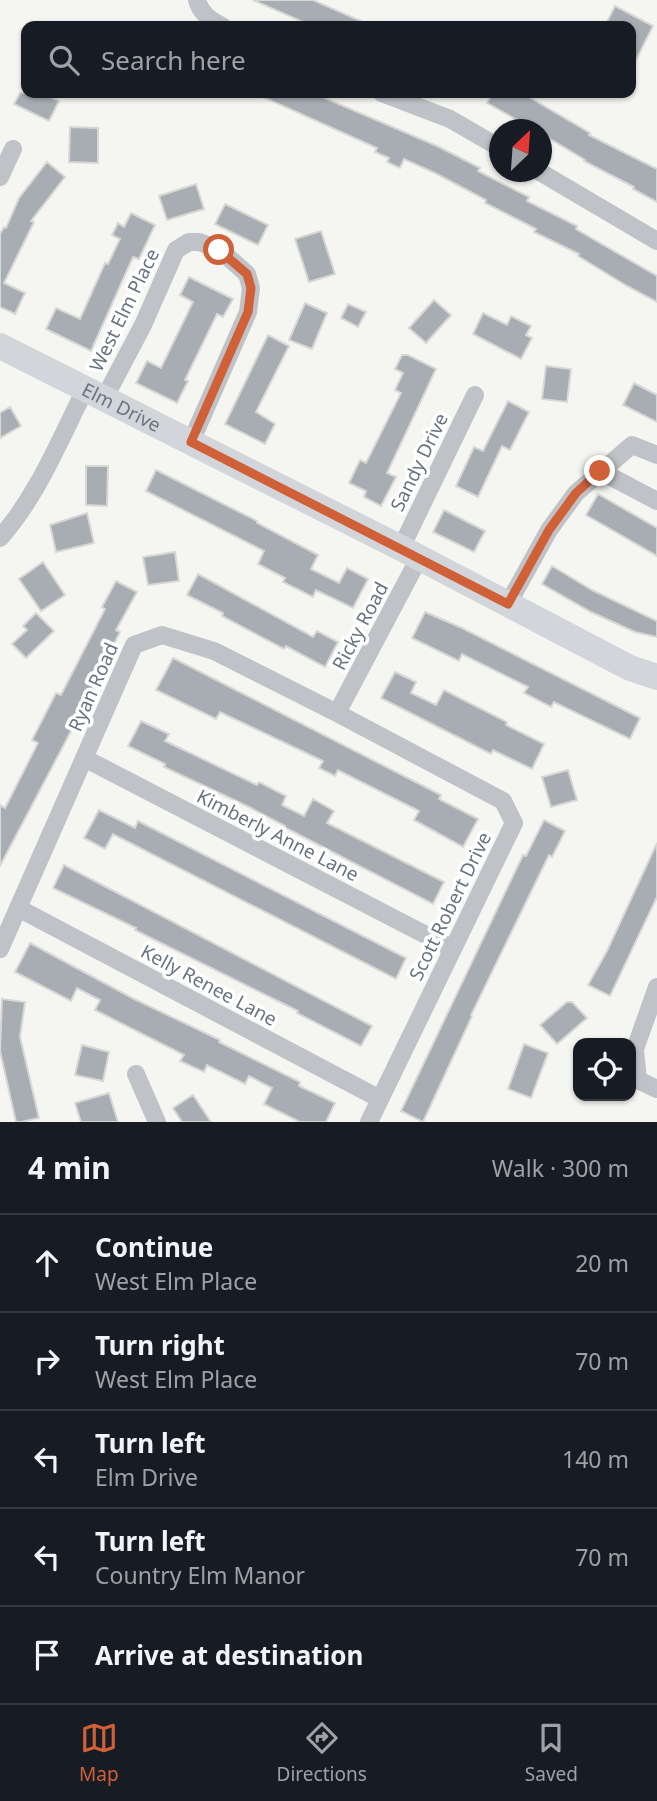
<!DOCTYPE html>
<html lang="en">
<head>
<meta charset="utf-8">
<style>
  body { margin:0; font-family:"Noto Sans",sans-serif; background:#20242c; color:#f1f3f6 }
  .controls { position:absolute; right:21px; bottom:21px; display:grid; overflow:hidden; border-radius:14px; box-shadow:0 2px 5px #0004 }
  .controls button { width:63px; height:63px; display:grid; place-items:center; padding:0; border:0; border-bottom:2px solid #363941; background:#171b24; color:#f1f3f6; font:35px sans-serif }
  .compass { position:absolute; left:489px; top:119px; width:63px; height:63px; border-radius:50%; background:#171b24; box-shadow:0 2px 5px #0004; rotate:25deg }
  .stop { position:absolute; width:21px; height:21px; margin:-16px; border:5px solid #cf6038; border-radius:50%; background:#fff }
  .stop.end { background:#cf6038; border-color:#fff; box-shadow:0 2px 7px #0008 }
  .list { margin:0; padding:0; list-style:none }
  h2 { display:flex; justify-content:space-between; align-items:center; height:91px; margin:0; padding:0 28px; font-size:30px }
  h2 small { font-size:23px; font-weight:400; color:#9ea1a6 }
  .list li { display:grid; grid-template-columns:46px 1fr auto; gap:21px; align-items:center; box-sizing:border-box; height:98px; padding:0 28px; border-top:2px solid #363941 }
  .list b { display:block; font-size:26px; white-space:nowrap }
  .list p { margin:0; font-size:23px; white-space:nowrap; color:#9ea1a6 }
  .list em { font-size:23px; font-style:normal; color:#9ea1a6 }
  .icon { flex:none; width:38px; height:38px; fill:none; stroke:currentColor; stroke-width:2; stroke-linecap:round; stroke-linejoin:round }
  .map { position:relative; flex:none; width:657px; height:1122px; overflow:hidden }
  .search { position:absolute; background:#171b24; box-shadow:0 2px 5px #0004; left:21px; right:21px; top:21px; height:77px; display:flex; align-items:center; gap:18px; box-sizing:border-box; padding:0 24px; border-radius:14px; color:#9ea1a6; font-size:26px }
  .sheet { height:581px; background:#171b24 }
  nav { display:flex; justify-content:space-around; align-items:center; box-sizing:border-box; height:98px; border-top:2px solid #363941; background:#171b24; font-size:19px; color:#9ea1a6 }
  nav a { display:grid; justify-items:center; gap:4px }
  nav .on { color:#cf6038 }
  .map>svg:first-child { display:block }
  .building { fill:#a7adb2; stroke:#d7d7d5; stroke-width:2 }
  .lines { fill:none; stroke-linecap:round; stroke-linejoin:round }
  .street { stroke:#bfc2c6; stroke-width:18 }
  .secondary { stroke:#d2d6da; stroke-width:26 }
  .route { stroke:#cf6038; stroke-width:9 }
  .labels { text-anchor:middle; stroke-width:7; stroke-linejoin:round; paint-order:stroke }
  .street-label { font-size:19px; fill:#687480; stroke:#fff }
</style>
</head>
<body>
<div class="map">
<svg width="657" height="1122" viewBox="0 0 657 1122">
  <rect width="100%" height="100%" fill="#f5f5f2"/>
  <path class="building" d="M 253,0 L 313,0 L 372,26 L 312,26 Z
    M 615,6 L 653,26 L 631,70 L 631,26 L 605,26 Z
    M 20,93 L 42,93 L 59,101 L 49,121 L 14,104 Z
    M 254,93 L 313,93 L 437,146 L 480,168 L 478,171 L 529,197 L 527,201 L 577,226 L 576,229 L 657,276 L 657,302 L 627,286 L 578,256 L 579,254 L 534,232 L 536,229 L 485,203 L 486,200 L 437,174 L 404,159 L 400,168 L 387,162 L 389,158 L 375,152 L 377,148 Z
    M 492,93 L 522,93 L 590,133 L 589,135 L 657,169 L 657,202 L 633,189 L 634,187 L 584,161 L 585,160 L 542,134 L 542,130 L 535,130 L 487,103 Z
    M 70,127 L 98,128 L 98,163 L 69,162 Z
    M 47,162 L 65,177 L 31,221 L 34,222 L 4,283 L 25,293 L 15,314 L 0,307 L 0,234 L 4,227 L 6,228 L 19,198 Z
    M 196,184 L 204,209 L 167,220 L 159,196 Z
    M 225,204 L 268,225 L 258,245 L 215,224 Z
    M 131,213 L 155,225 L 139,259 L 133,257 L 91,351 L 46,329 L 56,308 L 80,319 L 105,263 L 108,264 L 120,239 L 112,235 L 118,223 L 124,227 Z
    M 321,231 L 335,274 L 309,282 L 295,239 Z
    M 189,277 L 233,299 L 223,317 L 217,314 L 185,380 L 188,381 L 177,403 L 136,383 L 147,361 L 161,368 L 193,302 L 180,295 Z
    M 434,300 L 451,315 L 426,343 L 409,328 Z
    M 305,303 L 327,313 L 312,349 L 289,340 Z
    M 348,304 L 366,312 L 358,327 L 341,318 Z
    M 483,313 L 507,325 L 511,316 L 531,326 L 526,335 L 532,338 L 521,359 L 473,334 Z
    M 268,335 L 289,346 L 256,412 L 275,424 L 265,444 L 225,424 Z
    M 402,355 L 408,355 L 436,369 L 387,473 L 396,477 L 381,506 L 364,497 L 366,491 L 349,483 L 360,460 L 366,463 L 401,393 L 395,390 L 403,373 L 395,369 Z
    M 546,366 L 571,369 L 567,402 L 542,399 Z
    M 634,383 L 657,395 L 657,422 L 623,405 Z
    M 508,401 L 529,412 L 510,450 L 502,446 L 478,497 L 456,486 L 474,447 L 483,451 Z
    M 10,407 L 21,426 L 0,438 L 0,413 Z
    M 86,466 L 108,466 L 107,506 L 86,505 Z
    M 156,470 L 257,521 L 257,523 L 318,555 L 311,569 L 339,583 L 347,568 L 368,579 L 353,608 L 316,590 L 313,597 L 283,582 L 285,578 L 258,564 L 264,551 L 146,491 Z
    M 598,494 L 657,528 L 657,556 L 586,515 Z
    M 444,510 L 485,531 L 474,552 L 433,532 Z
    M 87,513 L 94,543 L 56,552 L 50,525 Z
    M 175,552 L 179,581 L 148,585 L 143,557 Z
    M 43,562 L 65,595 L 41,611 L 19,579 Z
    M 552,566 L 592,590 L 657,621 L 657,637 L 635,632 L 591,612 L 542,584 Z
    M 198,574 L 313,637 L 317,631 L 338,642 L 325,667 L 286,646 L 284,649 L 222,616 L 223,613 L 187,595 Z
    M 116,581 L 137,592 L 116,630 L 120,632 L 69,735 L 0,866 L 0,805 L 5,808 L 38,743 L 32,740 L 56,693 L 61,695 L 105,609 L 102,607 Z
    M 425,612 L 462,628 L 640,718 L 630,739 L 554,702 L 551,707 L 524,693 L 528,687 L 462,654 L 459,661 L 412,638 Z
    M 36,613 L 54,631 L 26,658 L 12,644 L 27,630 L 23,626 Z
    M 173,658 L 441,795 L 439,799 L 478,819 L 463,847 L 414,820 L 419,811 L 338,770 L 335,776 L 319,768 L 323,761 L 220,712 L 216,719 L 156,690 Z
    M 395,672 L 416,682 L 411,693 L 436,705 L 444,690 L 507,722 L 506,725 L 544,744 L 532,769 L 493,750 L 491,754 L 381,698 Z
    M 141,721 L 169,734 L 165,741 L 257,785 L 259,782 L 286,796 L 282,805 L 304,816 L 313,799 L 334,811 L 327,823 L 444,882 L 433,904 L 284,827 L 285,826 L 247,806 L 164,767 L 165,764 L 128,746 Z
    M 568,770 L 577,800 L 551,807 L 542,777 Z
    M 99,810 L 135,828 L 138,821 L 406,958 L 396,979 L 113,834 L 105,849 L 84,838 Z
    M 544,820 L 565,831 L 552,857 L 549,855 L 471,1015 L 472,1016 L 423,1122 L 401,1111 L 523,855 L 526,856 Z
    M 657,843 L 657,897 L 610,996 L 588,985 L 607,951 Z
    M 64,865 L 372,1026 L 361,1046 L 297,1013 L 298,1011 L 135,930 L 136,928 L 53,888 Z
    M 30,943 L 134,999 L 220,1040 L 219,1042 L 300,1082 L 299,1086 L 335,1103 L 326,1122 L 300,1122 L 264,1104 L 272,1088 L 249,1076 L 245,1084 L 207,1065 L 204,1072 L 180,1061 L 184,1055 L 95,1010 L 100,1000 L 77,988 L 71,1001 L 15,972 Z
    M 2,999 L 25,1002 L 20,1037 L 39,1118 L 21,1122 L 16,1122 L 0,1051 Z
    M 567,1002 L 572,1002 L 587,1018 L 557,1044 L 540,1025 Z
    M 524,1044 L 548,1053 L 531,1098 L 508,1089 Z
    M 82,1045 L 109,1052 L 103,1081 L 75,1075 Z
    M 109,1093 L 118,1122 L 81,1122 L 75,1103 Z
    M 193,1095 L 211,1122 L 182,1122 L 173,1108 Z"/>
  <g class="lines">
    <path class="street" d="M 197,0 C 200,12 211,21 222,26
      M 382,93 L 450,119 L 500,148
      M 540,172 L 657,241
      M 0,177 L 13,149
      M 104,399 L 143,325 L 176,250 L 189,242 L 199,242 L 219,249 L 247,274 L 251,288 L 248,312 L 191,442
      M 600,471 L 657,501
      M 0,538 C 38,495 59,441 85,390
      M 401,548 L 475,395
      M 508,604 L 549,530 L 576,493 L 632,445 L 657,455
      M 337,713 L 419,558
      M 84,758 L 453,949
      M 18,908 L 380,1099
      M 0,949 L 134,645 L 162,635 L 214,651 L 337,713 L 503,801 L 514,823 L 369,1122
      M 657,987 L 635,1049 L 638,1080 L 657,1089
      M 136,1074 L 157,1122"/>
    <path class="secondary" id="s1" d="M 0,346 L 401,548 L 630,668 L 657,677"/>
  </g>
  <g class="lines">
    <path class="route" d="M 219,250 L 247,274 L 251,288 L 248,312 L 191,442 L 508,604 L 549,530 L 576,493 L 600,471"/>
  </g>
  <g class="labels">
    <g class="street-label">
      <text transform="translate(124 310) rotate(-64)" y="7">West Elm Place</text>
      <text dy="7" stroke="none"><textPath href="#s1" startOffset="136">Elm Drive</textPath></text>
      <text transform="translate(419 462) rotate(-64)" y="7">Sandy Drive</text>
      <text transform="translate(360 626) rotate(-62)" y="7">Ricky Road</text>
      <text transform="translate(93 687) rotate(-66)" y="7">Ryan Road</text>
      <text transform="translate(278 835) rotate(27)" y="7">Kimberly Anne Lane</text>
      <text transform="translate(450 906) rotate(-64)" y="7">Scott Robert Drive</text>
      <text transform="translate(209 985) rotate(28)" y="7">Kelly Renee Lane</text>
    </g>
  </g>
</svg>
<div class="controls">
<button><svg class="icon" aria-label="locate" viewBox="0 0 24 24"><circle cx="12" cy="12" r="6"/><path d="M12 2v4M12 18v4M2 12h4M18 12h4"/></svg></button>
</div>
<svg class="compass" viewBox="-18 -18 36 36"><path d="M0-13l5 13h-10z" fill="#e53935"/><path d="M0 13l5-13h-10z" fill="#9ea1a6"/></svg>
<div class="stop" style="left:219px;top:250px"></div>
<div class="stop end" style="left:600px;top:471px"></div>
<div class="search"><svg class="icon" aria-label="search" viewBox="0 0 24 24"><circle cx="10" cy="10" r="6"/><path d="M15 15l6 6"/></svg>Search here</div>
</div>
<section class="sheet">
<h2>4 min<small>Walk · 300 m</small></h2>
<ul class="list">
<li><svg class="icon" aria-label="ahead" viewBox="0 0 24 24"><path d="M12 20V5M6 11l6-6 6 6"/></svg><div><b>Continue</b><p>West Elm Place</p></div><em>20 m</em></li>
<li><svg class="icon" aria-label="right" viewBox="0 0 24 24"><path d="M7 20v-9h11M14 6l5 5-5 5"/></svg><div><b>Turn right</b><p>West Elm Place</p></div><em>70 m</em></li>
<li><svg class="icon" aria-label="left" viewBox="0 0 24 24"><path d="M17 20v-9H6M10 6l-5 5 5 5"/></svg><div><b>Turn left</b><p>Elm Drive</p></div><em>140 m</em></li>
<li><svg class="icon" aria-label="left" viewBox="0 0 24 24"><path d="M17 20v-9H6M10 6l-5 5 5 5"/></svg><div><b>Turn left</b><p>Country Elm Manor</p></div><em>70 m</em></li>
<li><svg class="icon" aria-label="arrive" viewBox="0 0 24 24"><path d="M6 21V4h12l-3 4 3 4H6"/></svg><div><b>Arrive at destination</b></div></li>
</ul>
</section>
<nav>
<a class="on"><svg class="icon" aria-label="map" viewBox="0 0 24 24"><path d="M3 6l6-2 6 2 6-2v14l-6 2-6-2-6 2zM9 4v14M15 6v14"/></svg>Map</a>
<a><svg class="icon" aria-label="directions" viewBox="0 0 24 24"><path d="M12 3l9 9-9 9-9-9zM9 14v-3h6M13 9l2 2-2 2"/></svg>Directions</a>
<a><svg class="icon" aria-label="saved" viewBox="0 0 24 24"><path d="M7 4h10v16l-5-4-5 4z"/></svg>Saved</a>
</nav>
</body>
</html>
